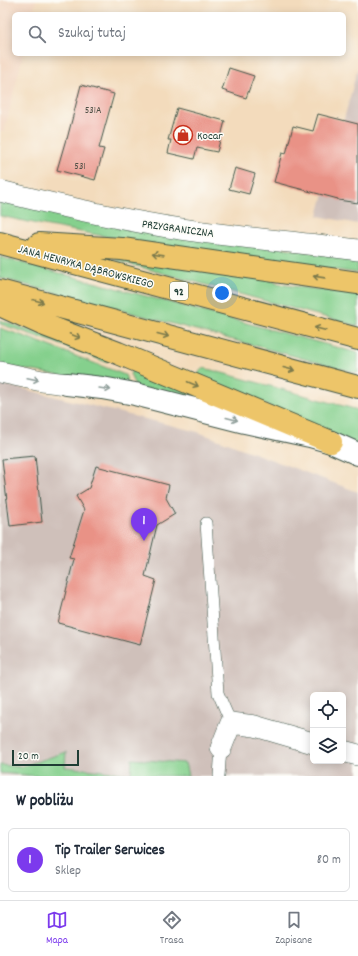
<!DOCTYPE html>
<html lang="pl">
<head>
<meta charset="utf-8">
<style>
  body { margin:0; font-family:Dekko,sans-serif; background:#f6f6f7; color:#1f2937 }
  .controls { position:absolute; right:12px; bottom:12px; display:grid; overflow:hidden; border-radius:6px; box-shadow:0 2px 10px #0003 }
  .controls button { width:36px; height:36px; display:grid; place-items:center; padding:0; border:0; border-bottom:1px solid #e0e1e3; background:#fff; color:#1f2937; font:20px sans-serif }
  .scale { position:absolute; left:12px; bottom:10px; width:67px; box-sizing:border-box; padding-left:4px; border:2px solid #1f3d34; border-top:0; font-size:11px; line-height:14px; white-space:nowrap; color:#1f3d34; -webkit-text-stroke:3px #fdfcf7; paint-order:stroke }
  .you { position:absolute; left:222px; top:293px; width:14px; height:14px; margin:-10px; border:3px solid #fff; border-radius:50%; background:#1a73e8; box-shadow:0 0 0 6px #1a73e833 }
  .badge { display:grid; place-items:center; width:26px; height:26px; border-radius:50%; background:#7c3aed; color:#fff; font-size:13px; font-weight:700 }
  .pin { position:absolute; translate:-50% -33px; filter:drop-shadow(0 1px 2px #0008) }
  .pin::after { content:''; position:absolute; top:21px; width:14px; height:12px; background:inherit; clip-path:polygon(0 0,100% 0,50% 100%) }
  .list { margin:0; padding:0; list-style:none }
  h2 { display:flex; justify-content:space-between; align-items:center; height:52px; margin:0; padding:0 16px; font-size:17px }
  h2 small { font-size:13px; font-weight:400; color:#747a83 }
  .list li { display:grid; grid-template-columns:26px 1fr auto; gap:12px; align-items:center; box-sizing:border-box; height:64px; margin:0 8px 8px; padding:0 8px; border:1px solid #e0e1e3; border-radius:6px }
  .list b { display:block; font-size:15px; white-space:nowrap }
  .list p { margin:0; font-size:13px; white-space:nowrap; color:#747a83 }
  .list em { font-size:13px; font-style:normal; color:#747a83 }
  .icon { flex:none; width:22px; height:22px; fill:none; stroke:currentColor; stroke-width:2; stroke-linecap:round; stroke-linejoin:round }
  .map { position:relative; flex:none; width:358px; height:776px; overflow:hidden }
  .search { position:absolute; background:#fff; box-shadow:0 2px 10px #0003; left:12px; right:12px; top:12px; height:44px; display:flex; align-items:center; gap:10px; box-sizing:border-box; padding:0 14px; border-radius:6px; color:#747a83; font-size:15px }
  .sheet { height:124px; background:#fff }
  nav { display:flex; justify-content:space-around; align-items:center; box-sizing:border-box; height:56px; border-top:1px solid #e0e1e3; background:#fff; font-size:11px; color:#747a83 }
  nav a { display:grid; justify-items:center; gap:2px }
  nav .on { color:#7c3aed }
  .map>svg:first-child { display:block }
  .built { fill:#f2d4be }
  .industrial { fill:#cfc0ba; fill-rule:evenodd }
  .green { fill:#85d08d; stroke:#528660 }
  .building { fill:#e99286 }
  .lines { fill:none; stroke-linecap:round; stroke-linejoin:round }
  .service-casing { stroke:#3f5548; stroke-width:12 }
  .minor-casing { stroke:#3f5548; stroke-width:22 }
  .tertiary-casing { stroke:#3f5548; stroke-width:24 }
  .primary-casing { stroke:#3f5548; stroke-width:24 }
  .service { stroke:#fff; stroke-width:11 }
  .minor { stroke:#fff; stroke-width:21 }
  .tertiary { stroke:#fff; stroke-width:22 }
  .primary { stroke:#edc569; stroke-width:22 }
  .oneway { stroke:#7c7a4c }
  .oneway2 { stroke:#8f9e9a }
  .labels { text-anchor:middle; stroke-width:3; stroke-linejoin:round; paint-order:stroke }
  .number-label { font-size:10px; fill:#525248 }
  .shield { fill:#fdfcf7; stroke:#62766e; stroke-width:1 }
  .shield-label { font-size:11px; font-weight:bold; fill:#1f3d34 }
  .poi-label { font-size:12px; fill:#1f3d34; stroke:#fdfcf7; text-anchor:start }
  .street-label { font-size:12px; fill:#1f3d34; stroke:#fdfcf7 }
</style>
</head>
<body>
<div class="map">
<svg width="358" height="776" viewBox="0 0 358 776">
  <rect width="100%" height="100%" fill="#fdfcf7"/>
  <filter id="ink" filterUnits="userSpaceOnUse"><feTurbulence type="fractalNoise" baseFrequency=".025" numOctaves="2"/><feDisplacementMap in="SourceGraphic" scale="8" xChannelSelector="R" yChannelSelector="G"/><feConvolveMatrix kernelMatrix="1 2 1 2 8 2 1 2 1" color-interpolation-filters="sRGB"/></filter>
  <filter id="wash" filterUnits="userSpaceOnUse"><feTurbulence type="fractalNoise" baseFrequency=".012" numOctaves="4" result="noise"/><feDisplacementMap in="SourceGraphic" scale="16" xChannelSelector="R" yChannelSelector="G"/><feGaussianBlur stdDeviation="0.9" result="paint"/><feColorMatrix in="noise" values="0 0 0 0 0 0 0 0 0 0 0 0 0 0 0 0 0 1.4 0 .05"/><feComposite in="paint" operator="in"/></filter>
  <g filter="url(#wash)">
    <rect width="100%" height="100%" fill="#f3dbbc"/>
    <path class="built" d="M 0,0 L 36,0 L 33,14 L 14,14 L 14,54 L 23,54 L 4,132 L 0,131 Z"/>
    <path class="industrial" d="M 358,67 L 358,224 L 318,216 Z
      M 0,383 L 198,432 L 358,492 L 358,776 L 0,776 ZM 313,695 L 343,695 L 343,761 L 313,761 Z"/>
    <path class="green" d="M 0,201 L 358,260 L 358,273 C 238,256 118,242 0,216 Z
      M 0,257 L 358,353 L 358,373 L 0,278 Z
      M 116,259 L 267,278 L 278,284 L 358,295 L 358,326 L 118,261 L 116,260 Z
      M 0,320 L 47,336 L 109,360 L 106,362 L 51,341 L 0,324 Z
      M 0,328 L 26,337 L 125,375 L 130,388 L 0,365 Z
      M 204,368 L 358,410 L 358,445 L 199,376 C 198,372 200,370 204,368 Z
      M 133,369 L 223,406 L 136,389 L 130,374 Z
      M 66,752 L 65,767 L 131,774 L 132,759 L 185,763 L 188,776 L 37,776 L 0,773 L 0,765 L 21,767 Z"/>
    <g id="blocks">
      <path class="building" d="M 229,68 L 254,76 L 246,98 L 222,90 Z
        M 81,85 L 114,94 L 99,148 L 104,149 L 95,180 L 57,170 L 66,139 L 67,139 Z
        M 177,108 L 225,121 L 217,152 L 197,148 L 194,159 L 168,153 L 171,140 L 168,140 Z
        M 318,114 L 358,124 L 358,203 L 338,200 L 338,199 L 274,182 L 282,153 L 286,154 L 293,126 L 313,131 Z
        M 235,168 L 255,174 L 249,194 L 229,189 Z
        M 35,456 L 42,522 L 10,526 L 2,459 Z
        M 96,466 L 169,485 L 166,498 L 175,514 L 157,525 L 145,576 L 156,580 L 140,645 L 58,623 L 74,559 L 69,558 L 84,510 L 76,496 L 89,488 Z"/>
    </g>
  </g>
  <g filter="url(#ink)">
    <use href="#blocks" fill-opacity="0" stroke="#3f5548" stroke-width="1"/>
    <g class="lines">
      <defs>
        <path id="service" d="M 206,523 L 218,693 L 231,723
          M 219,776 L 221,748"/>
        <path id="minor" d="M 0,191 C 60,206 120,220 181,229 C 239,238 299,242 358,250
          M 0,372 L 42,381 L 67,384
          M 221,748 L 231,723 L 255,726 L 313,743
          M 343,751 L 358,755"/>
        <path id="tertiary" d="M 67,384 L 102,388 L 135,394 L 245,422 L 310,436 L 331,442 L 358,454"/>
        <path id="primary" d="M 0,243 L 358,339
          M 39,244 L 122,249 L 358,283
          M 0,291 L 358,387
          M 0,305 L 42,324 L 118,353 L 331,442"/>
      </defs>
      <use href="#service" class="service-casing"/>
      <use href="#minor" class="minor-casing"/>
      <use href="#tertiary" class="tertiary-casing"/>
      <use href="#primary" class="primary-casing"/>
      <use href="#service" class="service"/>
      <use href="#minor" class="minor"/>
      <use href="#tertiary" class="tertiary"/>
      <use href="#primary" class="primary"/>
    </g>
    <defs><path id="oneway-shaft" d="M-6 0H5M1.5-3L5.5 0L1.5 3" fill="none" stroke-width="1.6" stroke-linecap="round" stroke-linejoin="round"/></defs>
    <g class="oneway">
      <use href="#oneway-shaft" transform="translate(158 254) rotate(-172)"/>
      <use href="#oneway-shaft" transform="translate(319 277) rotate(-172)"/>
      <use href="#oneway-shaft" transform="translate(38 301) rotate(15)"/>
      <use href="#oneway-shaft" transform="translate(320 329) rotate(-165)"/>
      <use href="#oneway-shaft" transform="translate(163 335) rotate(15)"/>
      <use href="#oneway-shaft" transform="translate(75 336) rotate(21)"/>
      <use href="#oneway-shaft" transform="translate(289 369) rotate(15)"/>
      <use href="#oneway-shaft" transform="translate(193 384) rotate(23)"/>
    </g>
    <g class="oneway2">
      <use href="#oneway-shaft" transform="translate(33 379) rotate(12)"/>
      <use href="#oneway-shaft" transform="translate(105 389) rotate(9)"/>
      <use href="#oneway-shaft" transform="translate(232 419) rotate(14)"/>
    </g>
  </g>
  <defs>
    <symbol id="shop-ring" viewBox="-11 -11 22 22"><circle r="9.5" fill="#fdfcf7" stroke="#c8321e" stroke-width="1.5"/><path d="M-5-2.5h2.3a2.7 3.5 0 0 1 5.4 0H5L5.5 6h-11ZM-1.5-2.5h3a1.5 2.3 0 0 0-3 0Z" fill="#c8321e"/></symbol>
  </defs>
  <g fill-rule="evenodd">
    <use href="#shop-ring" x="172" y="124" width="22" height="22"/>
  </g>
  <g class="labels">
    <g class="number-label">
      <text x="93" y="113">531A</text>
      <text x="80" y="169">531</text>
    </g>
    <rect class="shield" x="170" y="282" width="18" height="18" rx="3"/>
    <g class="shield-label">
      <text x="179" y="295">92</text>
    </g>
    <g class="poi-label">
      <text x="197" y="139">Kocar</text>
    </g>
    <g class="street-label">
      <text transform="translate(178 228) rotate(8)" y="4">PRZYGRANICZNA</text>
      <text transform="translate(86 266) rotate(15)" y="4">JANA HENRYKA DĄBROWSKIEGO</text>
    </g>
  </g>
</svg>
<div class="controls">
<button><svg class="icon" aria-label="locate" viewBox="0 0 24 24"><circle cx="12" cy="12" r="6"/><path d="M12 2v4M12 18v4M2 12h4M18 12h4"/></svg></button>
<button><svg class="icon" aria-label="layers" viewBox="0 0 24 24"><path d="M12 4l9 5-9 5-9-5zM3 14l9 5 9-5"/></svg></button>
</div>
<div class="scale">20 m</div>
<div class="you"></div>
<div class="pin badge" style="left:144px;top:541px">1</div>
<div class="search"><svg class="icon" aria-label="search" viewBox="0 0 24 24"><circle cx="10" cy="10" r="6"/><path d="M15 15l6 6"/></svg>Szukaj tutaj</div>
</div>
<section class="sheet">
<h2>W pobliżu<small></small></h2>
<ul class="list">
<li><span class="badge">1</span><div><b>Tip Trailer Serwices</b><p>Sklep</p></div><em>80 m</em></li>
</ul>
</section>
<nav>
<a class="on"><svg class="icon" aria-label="map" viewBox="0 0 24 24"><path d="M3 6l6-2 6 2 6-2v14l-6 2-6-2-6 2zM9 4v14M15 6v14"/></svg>Mapa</a>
<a><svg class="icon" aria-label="directions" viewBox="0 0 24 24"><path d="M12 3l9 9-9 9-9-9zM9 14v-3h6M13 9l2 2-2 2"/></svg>Trasa</a>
<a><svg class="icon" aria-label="saved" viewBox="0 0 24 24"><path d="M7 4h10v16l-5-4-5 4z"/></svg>Zapisane</a>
</nav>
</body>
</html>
